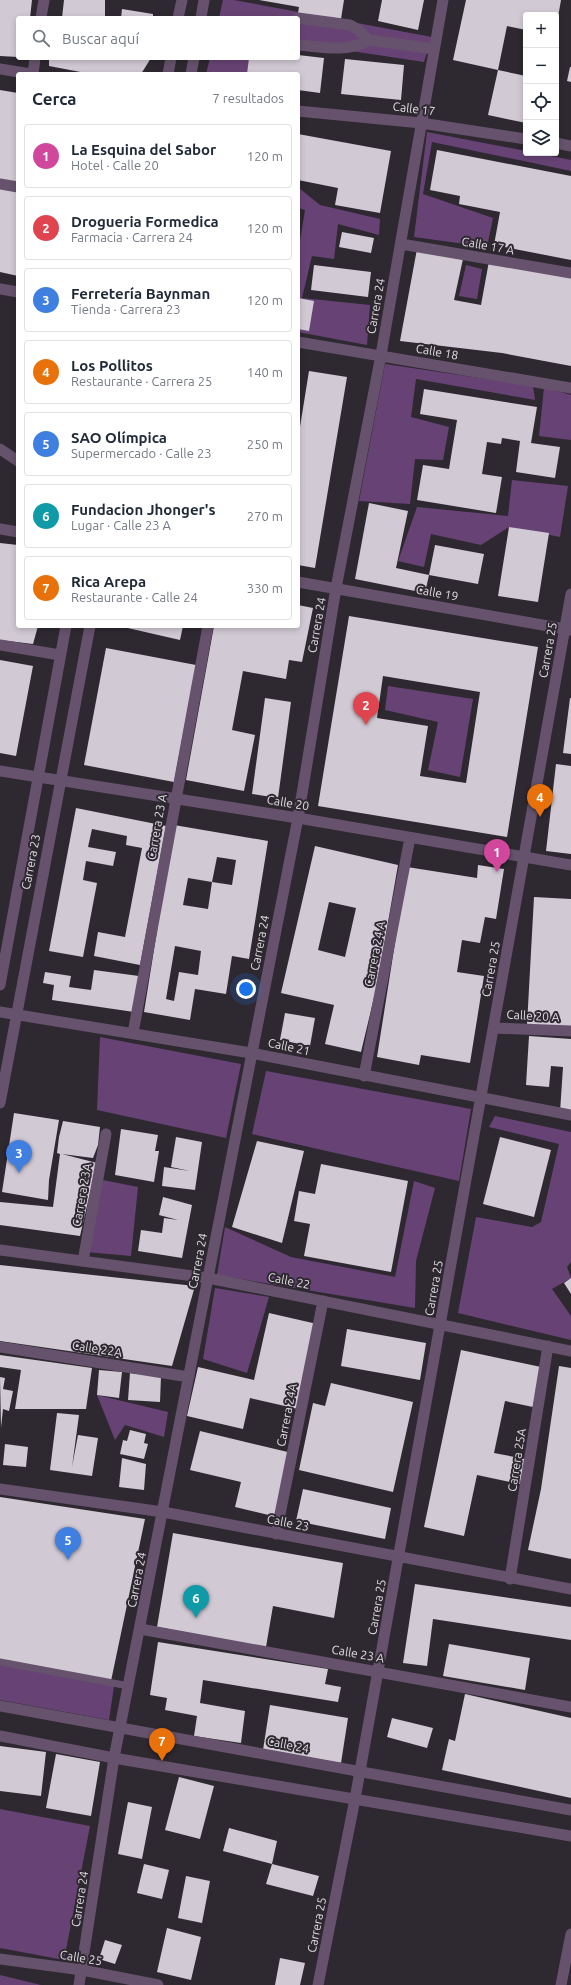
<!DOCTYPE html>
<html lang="es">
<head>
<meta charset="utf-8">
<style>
  body { margin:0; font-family:Ubuntu,sans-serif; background:#f6f6f7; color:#1f2937 }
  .controls { position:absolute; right:12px; top:12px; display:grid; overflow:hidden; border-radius:4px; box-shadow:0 2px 6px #0003 }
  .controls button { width:36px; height:36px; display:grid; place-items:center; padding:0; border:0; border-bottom:1px solid #e0e1e3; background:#fff; color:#1f2937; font:20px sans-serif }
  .you { position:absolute; left:246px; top:989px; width:14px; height:14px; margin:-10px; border:3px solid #fff; border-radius:50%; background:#1a73e8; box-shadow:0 0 0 6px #1a73e833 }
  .badge { display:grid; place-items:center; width:26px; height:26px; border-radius:50%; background:#d93025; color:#fff; font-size:13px; font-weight:700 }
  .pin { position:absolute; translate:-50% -33px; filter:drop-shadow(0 1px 2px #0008) }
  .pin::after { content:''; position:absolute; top:21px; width:14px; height:12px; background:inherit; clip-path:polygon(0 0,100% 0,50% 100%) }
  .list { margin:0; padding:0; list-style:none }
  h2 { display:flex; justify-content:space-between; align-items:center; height:52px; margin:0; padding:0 16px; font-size:17px }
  h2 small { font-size:13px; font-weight:400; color:#747a83 }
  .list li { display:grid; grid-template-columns:26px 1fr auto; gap:12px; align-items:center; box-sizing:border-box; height:64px; margin:0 8px 8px; padding:0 8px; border:1px solid #e0e1e3; border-radius:4px }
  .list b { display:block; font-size:15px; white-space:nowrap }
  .list p { margin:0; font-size:13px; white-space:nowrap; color:#747a83 }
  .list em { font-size:13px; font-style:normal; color:#747a83 }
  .icon { flex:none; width:22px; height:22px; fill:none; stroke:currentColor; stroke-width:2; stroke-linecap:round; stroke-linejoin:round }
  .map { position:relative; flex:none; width:571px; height:1985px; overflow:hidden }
  .search { position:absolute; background:#fff; box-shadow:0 2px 6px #0003; left:16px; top:16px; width:284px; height:44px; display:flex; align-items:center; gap:10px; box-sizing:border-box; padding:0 14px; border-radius:4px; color:#747a83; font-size:15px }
  .panel { position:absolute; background:#fff; box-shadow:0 2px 6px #0003; left:16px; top:72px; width:284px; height:556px; border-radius:4px }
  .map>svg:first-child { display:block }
  .green { fill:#674375 }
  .building { fill:#d1c9d4; fill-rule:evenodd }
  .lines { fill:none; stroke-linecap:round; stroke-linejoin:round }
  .service { stroke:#66526d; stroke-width:7 }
  .pedestrian { stroke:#66526d; stroke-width:11 }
  .minor { stroke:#66526d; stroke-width:11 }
  .tertiary { stroke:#66526d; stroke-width:11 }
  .labels { text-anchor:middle; stroke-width:4; stroke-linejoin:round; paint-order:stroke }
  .street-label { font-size:12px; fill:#e0dce1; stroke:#2e2830 }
</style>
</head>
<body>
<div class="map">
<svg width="571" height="1985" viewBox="0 0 571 1985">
  <rect width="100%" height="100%" fill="#2e2830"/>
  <path class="green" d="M 223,0 L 234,0 L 432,37 L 424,62 L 298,43 L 298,18 L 219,18 Z
    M 210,58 L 255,58 L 255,74 L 206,74 Z
    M 427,132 L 526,151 L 526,153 L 537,153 L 571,160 L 571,171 L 432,142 L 423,194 L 493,218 L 487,247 L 414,237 Z
    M 299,188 L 320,205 L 380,219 L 379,235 L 338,224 L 334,259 L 312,256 L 302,298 L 370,305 L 367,345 L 298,332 L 298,253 L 305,210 L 298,208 Z
    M 466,265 L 482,269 L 477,299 L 459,296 Z
    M 385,364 L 533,386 L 535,400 L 416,379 L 411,417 L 449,427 L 443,460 L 415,459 L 410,504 L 359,501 Z
    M 544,387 L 571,395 L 571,440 L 539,436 Z
    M 512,480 L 568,486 L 560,537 L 509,527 L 481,545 L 431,534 L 424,567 L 398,561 L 417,507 L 508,516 Z
    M 388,686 L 473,699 L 460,777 L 428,770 L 438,722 L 385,710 Z
    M 100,1037 L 241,1064 L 226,1138 L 97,1110 Z
    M 266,1071 L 471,1109 L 459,1181 L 252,1134 Z
    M 495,1116 L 571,1132 L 571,1262 L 567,1267 L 571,1278 L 552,1289 L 571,1316 L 571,1340 L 458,1313 L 476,1217 L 532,1227 L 541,1222 L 559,1144 L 489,1127 Z
    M 103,1180 L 138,1187 L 131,1256 L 86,1252 Z
    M 414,1181 L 435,1188 L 416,1261 L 415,1308 L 217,1275 L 225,1227 L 291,1257 L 395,1277 Z
    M 215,1288 L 269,1297 L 247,1373 L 203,1359 Z
    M 97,1395 L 168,1412 L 164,1437 L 125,1425 L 115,1440 Z
    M 0,1664 L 114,1686 L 109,1720 L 0,1700 Z
    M 0,1809 L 90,1826 L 64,1960 L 0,1948 Z
    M 0,1975 L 41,1985 L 0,1985 Z"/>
  <path class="building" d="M 0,0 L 32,0 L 30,18 L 18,18 L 18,57 L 0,56 Z
    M 64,0 L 105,0 L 105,18 L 62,18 Z
    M 259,0 L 344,0 L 341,19 L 298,13 L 299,7 Z
    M 382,0 L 424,0 L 418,30 L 378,21 Z
    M 466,0 L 561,0 L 557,23 L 556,15 L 526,15 L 526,30 L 507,26 L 498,70 L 453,60 Z
    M 122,9 L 153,14 L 153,18 L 121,18 Z
    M 298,55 L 324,58 L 320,93 L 298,90 L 298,74 L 247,74 L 249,58 L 298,58 Z
    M 49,58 L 151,58 L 141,74 L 91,74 L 49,66 Z
    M 345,59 L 404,65 L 401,100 L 341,94 Z
    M 570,67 L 571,67 L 571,82 L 567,81 Z
    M 498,70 L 526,76 L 526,123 L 488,115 Z
    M 0,90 L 18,93 L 18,276 L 0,272 Z
    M 298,134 L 391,151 L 380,213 L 335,205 L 338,188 L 298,180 Z
    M 437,150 L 571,176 L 571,260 L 494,245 L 500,212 L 459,204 L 460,196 L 430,190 Z
    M 342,232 L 374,238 L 371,253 L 339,247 Z
    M 417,249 L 463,259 L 454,300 L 481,305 L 489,261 L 571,275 L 571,366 L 502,353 L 400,341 Z
    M 314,265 L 371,272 L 368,297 L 311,290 Z
    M 298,298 L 314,301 L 309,331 L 298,329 Z
    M 309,371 L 347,377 L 315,568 L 298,565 L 298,439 Z
    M 424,389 L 537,407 L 531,443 L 560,447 L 555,478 L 516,472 L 520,441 L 502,438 L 501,444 L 487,442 L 482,474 L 502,477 L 496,513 L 417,500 L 423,465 L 449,469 L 457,420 L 420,414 Z
    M 369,503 L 408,511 L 396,568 L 429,575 L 435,545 L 484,554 L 478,584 L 429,575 L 425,593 L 355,579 Z
    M 509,527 L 549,533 L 538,602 L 498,596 Z
    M 0,543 L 18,545 L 18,626 L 38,626 L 33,644 L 0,640 Z
    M 298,605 L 313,608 L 302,662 L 289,660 L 286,679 L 243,671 L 232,730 L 255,735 L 244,791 L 186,780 L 214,626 L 298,626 Z
    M 349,616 L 538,647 L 507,837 L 318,806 ZM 383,676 L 480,692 L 466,783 L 420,776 L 428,726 L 377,718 Z
    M 119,626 L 183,626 L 180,640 Z
    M 106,648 L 196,665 L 174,782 L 84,765 Z
    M 0,660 L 33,666 L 16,756 L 0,753 Z
    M 265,698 L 291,702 L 278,798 L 252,794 Z
    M 570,698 L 571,698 L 571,754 L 563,753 Z
    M 556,764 L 571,766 L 571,854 L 546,851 Z
    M 76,808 L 166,826 L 140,965 L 94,956 L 98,932 L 125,937 L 142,848 L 126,845 L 127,836 L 92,829 L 88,847 L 116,852 L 113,866 L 86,861 L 83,880 L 97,883 L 83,957 L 49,951 Z
    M 174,825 L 268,841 L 249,959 L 232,956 L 226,994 L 195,989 L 190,1020 L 144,1012 ZM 217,857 L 236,860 L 232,885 L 212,882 ZM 188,878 L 212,882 L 208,909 L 183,905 ZM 175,946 L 201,951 L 198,975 L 179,972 L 174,1001 L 166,999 Z
    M 315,846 L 398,865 L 377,985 L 361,1052 L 325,1044 L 334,1005 L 281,993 ZM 329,902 L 356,908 L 345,957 L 318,950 Z
    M 478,865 L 504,869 L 496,919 L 485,917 L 480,943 L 462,940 L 457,972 L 484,976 L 470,1063 L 421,1055 L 419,1065 L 377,1057 L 407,867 L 477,878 Z
    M 534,897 L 571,899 L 571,1028 L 527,1025 Z
    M 94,970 L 139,976 L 134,1012 L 52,1000 L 54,985 L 43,983 L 45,972 L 71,976 L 69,987 L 91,990 Z
    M 285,1013 L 315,1018 L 310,1046 L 280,1040 Z
    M 529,1036 L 571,1039 L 571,1113 L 560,1112 L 563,1067 L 551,1066 L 549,1087 L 526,1085 Z
    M 14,1113 L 59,1120 L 49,1180 L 48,1200 L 2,1192 Z
    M 63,1121 L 100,1127 L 98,1145 L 93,1158 L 62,1154 L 97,1163 L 80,1236 L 0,1225 L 0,1202 L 53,1207 L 60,1154 L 57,1153 L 59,1137 Z
    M 121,1129 L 158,1135 L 155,1151 L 159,1151 L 154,1182 L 115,1175 Z
    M 176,1137 L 202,1142 L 195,1190 L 162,1186 L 164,1167 L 190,1171 L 171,1167 Z
    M 500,1137 L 551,1150 L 534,1217 L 483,1204 Z
    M 257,1141 L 304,1151 L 282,1243 L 232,1227 Z
    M 321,1164 L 408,1181 L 391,1272 L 304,1256 L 310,1224 L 294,1221 L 299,1191 L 315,1194 Z
    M 163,1197 L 192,1205 L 182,1258 L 138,1251 L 141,1230 L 162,1233 L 164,1218 L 178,1220 L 159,1215 Z
    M 0,1265 L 195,1286 L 172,1366 L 0,1341 Z
    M 571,1278 L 571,1294 L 564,1283 Z
    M 269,1313 L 317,1324 L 298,1409 L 250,1398 L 243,1429 L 187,1416 L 198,1367 L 254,1380 Z
    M 347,1329 L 426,1343 L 420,1380 L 341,1366 Z
    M 461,1350 L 541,1367 L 533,1407 L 505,1401 L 494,1453 L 525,1459 L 520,1484 L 477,1475 L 464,1536 L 424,1527 Z
    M 0,1355 L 92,1368 L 86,1409 L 15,1409 L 21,1370 L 0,1367 Z
    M 559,1366 L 571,1368 L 571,1559 L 528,1550 L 541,1489 Z
    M 99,1370 L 122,1372 L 119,1398 L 97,1395 Z
    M 130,1373 L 161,1376 L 160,1402 L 128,1400 Z
    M 0,1377 L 5,1378 L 3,1389 L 13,1391 L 9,1411 L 3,1409 L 1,1428 Z
    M 331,1383 L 413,1402 L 393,1492 L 299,1470 L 313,1403 L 325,1406 Z
    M 57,1413 L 79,1415 L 72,1467 L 78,1435 L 98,1438 L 92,1476 L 50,1470 Z
    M 130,1430 L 146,1434 L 144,1443 L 148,1444 L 144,1459 L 120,1454 L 123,1440 L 127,1441 Z
    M 200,1431 L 292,1453 L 277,1517 L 235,1507 L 241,1482 L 190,1470 Z
    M 5,1444 L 28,1447 L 26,1467 L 3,1465 Z
    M 122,1458 L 146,1464 L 144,1490 L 119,1487 Z
    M 303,1489 L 391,1508 L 385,1539 L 296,1521 Z
    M 0,1497 L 145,1519 L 111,1681 L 0,1659 Z
    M 173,1533 L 343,1563 L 334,1618 L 273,1606 L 266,1647 L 157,1627 Z
    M 415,1584 L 571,1607 L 571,1640 L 433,1619 L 427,1666 L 403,1663 Z
    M 158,1642 L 328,1669 L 325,1684 L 341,1687 L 338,1702 L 203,1680 L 200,1703 L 245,1711 L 241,1743 L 194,1736 L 197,1716 L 165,1710 L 167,1698 L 150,1695 Z
    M 449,1644 L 530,1658 L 525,1690 L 443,1676 Z
    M 465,1694 L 571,1718 L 571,1798 L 442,1770 L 449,1739 L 455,1741 Z
    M 270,1705 L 348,1718 L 341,1763 L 263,1750 Z
    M 392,1718 L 433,1728 L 427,1748 L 387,1737 Z
    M 0,1746 L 46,1752 L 41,1796 L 0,1791 Z
    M 56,1754 L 100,1762 L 91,1816 L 46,1808 Z
    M 179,1777 L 214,1786 L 200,1839 L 165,1830 Z
    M 128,1802 L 152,1807 L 142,1859 L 118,1854 Z
    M 229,1828 L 277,1841 L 272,1864 L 319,1876 L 313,1896 L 266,1884 L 272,1864 L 223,1851 Z
    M 144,1864 L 169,1870 L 162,1899 L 137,1893 Z
    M 186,1876 L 210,1881 L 202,1923 L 178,1918 Z
    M 167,1928 L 201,1937 L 191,1980 L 157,1972 Z
    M 105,1940 L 122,1945 L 115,1964 L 99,1959 Z
    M 280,1958 L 305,1963 L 300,1985 L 275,1985 Z"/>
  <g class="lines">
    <path class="service" d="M 0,1662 L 129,1686"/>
    <path class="pedestrian" d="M 83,1261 L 106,1134"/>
    <path class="minor" d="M 41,18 L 44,0
      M 298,18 L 350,25 L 357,29 L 369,40 L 434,49
      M 298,45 C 322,47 347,53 369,40
      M 0,69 L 31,74
      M 33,74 L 35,58
      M 298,111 L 421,123 L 526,139
      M 556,143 L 571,146
      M 0,184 L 18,187
      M 401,244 L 571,273
      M 0,289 L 18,292
      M 298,342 L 571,388
      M 0,449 L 18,461
      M 0,529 L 18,532
      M 298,582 L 571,630
      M 0,645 L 60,655
      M 0,771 L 298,818 L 571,865
      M 0,1012 L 251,1053 L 571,1115
      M 494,1028 L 571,1031
      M 133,1033 L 208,626
      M 364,1076 L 410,838
      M 0,1250 L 208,1278 L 571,1351
      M 0,1347 L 189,1377
      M 0,1489 L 163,1512 L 571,1589
      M 276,1534 L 323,1301
      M 510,1579 L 548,1346
      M 140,1629 L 571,1707
      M 0,1959 L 82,1970 L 158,1985
      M 79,1985 L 114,1758 L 298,818 L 336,588 L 381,355 L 443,0
      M 318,1985 L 355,1799 L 571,594
      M 561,1985 L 571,1934"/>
    <path class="tertiary" d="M 178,18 L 182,0
      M 201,18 L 204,0
      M 168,74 L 171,58
      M 191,74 L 194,58
      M 0,985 L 66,626
      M 0,1103 L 90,626
      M 0,1706 L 571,1810
      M 0,1736 L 114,1758 L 571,1836"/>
  </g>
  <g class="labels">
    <g class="street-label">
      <text transform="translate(414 109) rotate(7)" y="4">Calle 17</text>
      <text transform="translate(488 246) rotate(10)" y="4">Calle 17 A</text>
      <text transform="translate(376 306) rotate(-80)" y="4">Carrera 24</text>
      <text transform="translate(437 352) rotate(10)" y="4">Calle 18</text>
      <text transform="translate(437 593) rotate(10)" y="4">Calle 19</text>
      <text transform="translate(317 625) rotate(-80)" y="4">Carrera 24</text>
      <text transform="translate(548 650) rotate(-80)" y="4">Carrera 25</text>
      <text transform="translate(288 803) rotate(9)" y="4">Calle 20</text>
      <text transform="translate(157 827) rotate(-80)" y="4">Carrera 23 A</text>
      <text transform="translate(31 862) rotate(-79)" y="4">Carrera 23</text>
      <text transform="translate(260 943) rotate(-79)" y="4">Carrera 24</text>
      <text transform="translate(375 954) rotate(-79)" y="4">Carrera 24 A</text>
      <text transform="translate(491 969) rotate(-80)" y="4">Carrera 25</text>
      <text transform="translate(533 1016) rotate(3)" y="4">Calle 20 A</text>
      <text transform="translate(289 1047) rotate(12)" y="4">Calle 21</text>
      <text transform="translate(82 1195) rotate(-80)" y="4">Carrera 23A</text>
      <text transform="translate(198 1261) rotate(-79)" y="4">Carrera 24</text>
      <text transform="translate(289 1281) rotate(11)" y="4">Calle 22</text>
      <text transform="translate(434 1288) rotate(-80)" y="4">Carrera 25</text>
      <text transform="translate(97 1349) rotate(9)" y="4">Calle 22A</text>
      <text transform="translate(287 1415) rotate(-79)" y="4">Carrera 24A</text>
      <text transform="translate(517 1460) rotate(-81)" y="4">Carrera 25A</text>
      <text transform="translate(288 1523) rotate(11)" y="4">Calle 23</text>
      <text transform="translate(137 1580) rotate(-79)" y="4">Carrera 24</text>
      <text transform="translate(377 1607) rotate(-80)" y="4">Carrera 25</text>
      <text transform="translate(358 1654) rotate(10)" y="4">Calle 23 A</text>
      <text transform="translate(288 1745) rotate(11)" y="4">Calle 24</text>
      <text transform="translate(80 1899) rotate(-81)" y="4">Carrera 24</text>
      <text transform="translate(317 1925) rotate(-79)" y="4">Carrera 25</text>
      <text transform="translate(81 1958) rotate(9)" y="4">Calle 25</text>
    </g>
  </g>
</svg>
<div class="controls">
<button>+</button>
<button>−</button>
<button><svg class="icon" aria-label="locate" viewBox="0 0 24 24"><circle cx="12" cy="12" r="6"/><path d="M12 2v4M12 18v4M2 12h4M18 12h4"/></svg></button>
<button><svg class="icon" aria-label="layers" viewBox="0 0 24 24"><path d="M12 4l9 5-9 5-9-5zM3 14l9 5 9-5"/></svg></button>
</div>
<div class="you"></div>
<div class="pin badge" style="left:497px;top:872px;background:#d1479c">1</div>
<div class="pin badge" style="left:366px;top:725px;background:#e0444e">2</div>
<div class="pin badge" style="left:19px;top:1173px;background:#3f7fe0">3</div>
<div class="pin badge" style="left:540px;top:817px;background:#e8710a">4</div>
<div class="pin badge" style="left:68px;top:1560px;background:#3f7fe0">5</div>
<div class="pin badge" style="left:196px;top:1618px;background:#0f9aa8">6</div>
<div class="pin badge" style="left:162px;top:1761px;background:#e8710a">7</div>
<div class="search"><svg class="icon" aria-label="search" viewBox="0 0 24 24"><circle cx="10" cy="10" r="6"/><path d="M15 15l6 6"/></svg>Buscar aquí</div>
<section class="panel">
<h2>Cerca<small>7 resultados</small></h2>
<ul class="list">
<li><span class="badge" style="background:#d1479c">1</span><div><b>La Esquina del Sabor</b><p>Hotel · Calle 20</p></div><em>120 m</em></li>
<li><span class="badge" style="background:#e0444e">2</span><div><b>Drogueria Formedica</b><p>Farmacia · Carrera 24</p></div><em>120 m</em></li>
<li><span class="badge" style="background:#3f7fe0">3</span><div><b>Ferretería Baynman</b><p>Tienda · Carrera 23</p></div><em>120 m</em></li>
<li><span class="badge" style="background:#e8710a">4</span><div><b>Los Pollitos</b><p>Restaurante · Carrera 25</p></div><em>140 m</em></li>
<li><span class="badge" style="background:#3f7fe0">5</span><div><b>SAO Olímpica</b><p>Supermercado · Calle 23</p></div><em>250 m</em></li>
<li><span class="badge" style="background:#0f9aa8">6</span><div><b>Fundacion Jhonger's</b><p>Lugar · Calle 23 A</p></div><em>270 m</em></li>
<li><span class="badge" style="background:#e8710a">7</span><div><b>Rica Arepa</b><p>Restaurante · Calle 24</p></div><em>330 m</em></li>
</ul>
</section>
</div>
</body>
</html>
